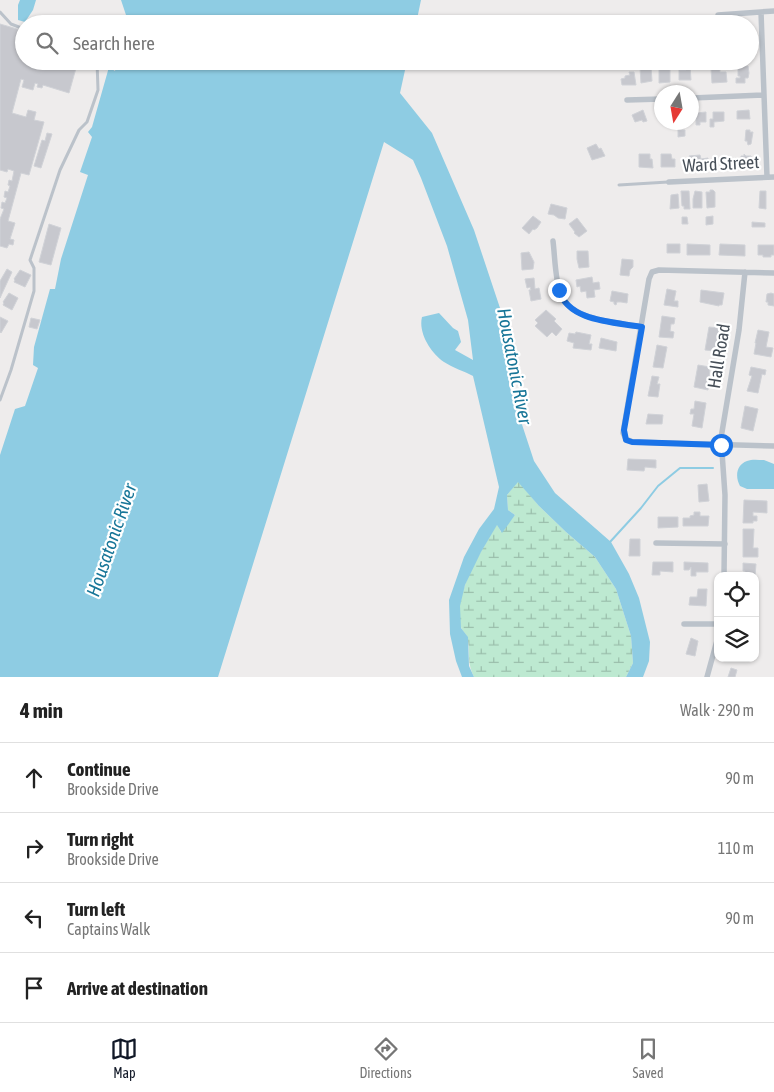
<!DOCTYPE html>
<html lang="en">
<head>
<meta charset="utf-8">
<style>
  body { margin:0; font-family:"Asap Condensed",sans-serif; background:#f2f2f2; color:#222 }
  .controls { position:absolute; right:15px; bottom:15px; display:grid; overflow:hidden; border-radius:10px; box-shadow:0 1px 4px #0004 }
  .controls button { width:45px; height:45px; display:grid; place-items:center; padding:0; border:0; border-bottom:1px solid #e0e0e0; background:#fff; color:#222; font:25px sans-serif }
  .compass { position:absolute; left:654px; top:85px; width:45px; height:45px; border-radius:50%; background:#fff; box-shadow:0 1px 4px #0004; rotate:191deg }
  .stop { position:absolute; width:15px; height:15px; margin:-11px; border:4px solid #1a73e8; border-radius:50%; background:#fff }
  .stop.end { background:#1a73e8; border-color:#fff; box-shadow:0 1px 5px #0008 }
  .list { margin:0; padding:0; list-style:none }
  h2 { display:flex; justify-content:space-between; align-items:center; height:65px; margin:0; padding:0 20px; font-size:21px }
  h2 small { font-size:16px; font-weight:400; color:#767676 }
  .list li { display:grid; grid-template-columns:32px 1fr auto; gap:15px; align-items:center; box-sizing:border-box; height:70px; padding:0 20px; border-top:1px solid #e0e0e0 }
  .list b { display:block; font-size:19px; white-space:nowrap }
  .list p { margin:0; font-size:16px; white-space:nowrap; color:#767676 }
  .list em { font-size:16px; font-style:normal; color:#767676 }
  .icon { flex:none; width:28px; height:28px; fill:none; stroke:currentColor; stroke-width:2; stroke-linecap:round; stroke-linejoin:round }
  .map { position:relative; flex:none; width:774px; height:677px; overflow:hidden }
  .search { position:absolute; background:#fff; box-shadow:0 1px 4px #0004; left:15px; right:15px; top:15px; height:55px; display:flex; align-items:center; gap:12px; box-sizing:border-box; padding:0 18px; border-radius:28px; color:#767676; font-size:19px }
  .sheet { height:345px; background:#fff }
  nav { display:flex; justify-content:space-around; align-items:center; box-sizing:border-box; height:70px; border-top:1px solid #e0e0e0; background:#fff; font-size:14px; color:#767676 }
  nav a { display:grid; justify-items:center; gap:2px }
  nav .on { color:#111827 }
  .map>svg:first-child { display:block }
  .wetland { fill:url(#wetland-marsh) }
  .water { fill:#8ecce3 }
  .lines { fill:none; stroke-linecap:round; stroke-linejoin:round }
  .stream { stroke:#8ecce3; stroke-width:2 }
  .building { fill:#c7c8ce; stroke:#d0d2d7 }
  .lane { stroke:#bbc2ca; stroke-width:3 }
  .street { stroke:#bbc2ca; stroke-width:5.5 }
  .route { stroke:#1a73e8; stroke-width:6 }
  .labels { text-anchor:middle; stroke-width:4.5; stroke-linejoin:round; paint-order:stroke }
  .street-label { font-size:18px; fill:#464e57; stroke:#fff }
  .water-label { font-size:19px; font-style:italic; fill:#187698; stroke:#fff }
</style>
</head>
<body>
<div class="map">
<svg width="774" height="677" viewBox="0 0 774 677">
  <defs>
    <pattern id="wetland-marsh" width="20" height="14" patternUnits="userSpaceOnUse" patternTransform="scale(1.25)"><rect width="20" height="14" fill="#bde9d1"/><path d="M1 5h8M5 5V1M11 12h8M15 12V8" fill="none" stroke="#9bbfac"/></pattern>
  </defs>
  <rect width="100%" height="100%" fill="#eeecec"/>
  <path class="wetland" d="M 518,481 L 539,506 L 566,532 L 595,557 L 616,589 L 631,636 L 633,663 L 626,677 L 474,677 C 467,662 470,655 468,640 C 468,634 462,632 461,627 C 451,597 482,550 497,524 L 501,532 L 515,515 L 508,510 L 507,495 Z"/>
  <path class="water" d="M 20,0 L 36,0 L 33,10 L 25,22 L 18,20 L 18,5 Z
    M 121,0 L 421,0 L 416,24 L 125,24 L 127,18 Z
    M 117,61 L 407,61 L 400,93 L 432,133 L 474,230 L 501,311 L 510,366 L 509,385 L 534,461 L 555,493 L 611,542 L 629,574 L 639,598 L 650,642 L 649,661 L 643,677 L 626,677 L 633,663 L 631,636 L 616,589 L 595,557 L 566,532 L 539,506 L 518,482 L 507,495 L 508,510 L 515,515 L 502,533 L 497,525 L 481,552 L 465,585 L 460,606 L 461,628 L 468,637 L 469,666 L 474,677 L 462,677 L 456,661 L 450,634 L 449,600 L 464,557 L 479,529 L 494,509 L 499,487 L 473,376 C 464,371 453,368 444,362 C 431,353 418,333 422,317 L 439,313 L 453,328 L 458,331 L 461,342 L 455,350 L 473,360 L 468,320 L 447,246 L 421,178 L 413,160 L 384,142 L 218,677 L 0,677 L 0,455 L 15,409 L 25,406 L 38,368 L 33,365 L 34,347 L 50,289 L 55,289 L 61,259 L 88,175 L 80,172 L 92,137 L 88,132 L 92,127 L 109,67 L 115,71 Z
    M 764,460 L 774,464 L 774,489 L 747,489 L 740,486 C 735,477 736,465 747,461 C 752,459 758,460 764,460 Z"/>
  <g class="lines">
    <path class="stream" d="M 610,542 L 641,508 L 658,486 L 680,468 L 713,468"/>
  </g>
  <path class="building" d="M 0,24 L 24,31 L 24,61 L 78,61 L 69,93 L 43,85 L 42,88 L 37,87 L 38,84 L 35,83 L 33,90 L 22,87 L 24,80 L 21,79 L 12,113 L 26,117 L 28,110 L 36,112 L 34,120 L 44,122 L 29,175 L 21,173 L 8,221 L 15,223 L 10,239 L 14,240 L 13,245 L 9,244 L 7,248 L 0,246 L 0,219 L 4,209 L 1,208 L 2,202 L 5,203 L 7,198 L 4,197 L 5,191 L 8,192 L 10,186 L 8,185 L 9,180 L 12,181 L 14,171 L 8,169 L 7,172 L 0,170 Z
    M 648,65 L 650,65 L 651,67 L 652,81 L 641,83 L 640,68 L 648,68 Z
    M 685,66 L 690,66 L 691,80 L 679,80 L 679,70 L 686,70 Z
    M 738,66 L 748,66 L 749,73 L 748,78 L 745,78 L 745,83 L 736,83 L 736,78 L 740,78 L 740,76 L 738,76 Z
    M 659,69 L 670,69 L 670,82 L 659,83 Z
    M 711,69 L 720,69 L 720,72 L 726,72 L 727,82 L 712,83 Z
    M 629,72 L 634,72 L 636,85 L 622,85 L 621,79 L 625,78 L 625,76 L 630,75 Z
    M 643,110 L 647,121 L 643,122 L 642,120 L 635,122 L 632,115 Z
    M 749,110 L 750,119 L 737,119 L 737,111 Z
    M 706,112 L 706,122 L 700,122 L 700,125 L 696,125 L 696,113 Z
    M 713,112 L 724,112 L 724,121 L 714,122 L 714,127 L 710,127 L 710,119 L 713,119 Z
    M 678,130 L 685,130 L 685,136 L 678,137 Z
    M 746,130 L 750,130 L 750,132 L 753,132 L 751,144 L 748,145 L 747,141 L 745,141 Z
    M 47,133 L 52,134 L 41,168 L 34,166 L 42,140 L 45,141 Z
    M 596,144 L 599,149 L 601,148 L 605,156 L 592,160 L 587,148 Z
    M 639,154 L 650,154 L 650,159 L 652,159 L 653,168 L 639,167 Z
    M 661,154 L 671,154 L 672,159 L 675,159 L 675,167 L 661,167 Z
    M 744,154 L 746,156 L 751,156 L 752,164 L 747,164 L 747,166 L 741,165 L 741,156 L 744,156 Z
    M 700,155 L 701,159 L 708,158 L 708,167 L 701,168 L 701,165 L 690,166 L 689,156 Z
    M 710,190 L 713,190 L 715,192 L 715,207 L 707,208 L 706,192 L 710,192 Z
    M 681,191 L 689,191 L 690,209 L 684,209 L 684,206 L 682,206 Z
    M 695,191 L 702,192 L 702,208 L 693,208 L 693,199 Z
    M 760,191 L 766,191 L 766,209 L 759,208 Z
    M 678,194 L 679,208 L 670,209 L 671,195 Z
    M 551,204 L 567,208 L 565,219 L 558,218 L 554,215 L 548,214 Z
    M 533,216 L 541,222 L 537,228 L 534,230 L 533,229 L 529,234 L 522,228 Z
    M 713,216 L 713,224 L 706,225 L 706,217 Z
    M 682,217 L 687,217 L 688,224 L 682,224 Z
    M 577,218 L 587,231 L 579,237 L 574,233 L 575,232 L 569,224 Z
    M 752,222 L 765,223 L 765,227 L 752,227 Z
    M 49,224 L 61,228 L 51,265 L 39,262 Z
    M 667,244 L 680,244 L 680,253 L 667,253 Z
    M 687,244 L 710,245 L 710,255 L 687,255 Z
    M 720,244 L 745,245 L 745,256 L 719,255 Z
    M 758,245 L 774,245 L 774,255 L 771,255 L 771,257 L 763,257 L 763,255 L 758,255 Z
    M 577,251 L 588,251 L 589,267 L 579,268 L 577,259 Z
    M 529,252 L 534,262 L 533,269 L 522,270 L 521,253 Z
    M 622,259 L 633,260 L 633,267 L 630,270 L 629,276 L 620,275 Z
    M 7,269 L 12,272 L 0,298 L 0,281 Z
    M 20,270 L 31,275 L 25,287 L 14,282 L 15,280 L 14,279 Z
    M 592,277 L 593,283 L 599,282 L 600,289 L 594,290 L 595,297 L 587,298 L 586,291 L 581,292 L 580,286 L 577,287 L 576,280 Z
    M 534,278 L 535,289 L 539,288 L 541,299 L 531,301 L 529,290 L 531,290 L 530,287 L 527,288 L 525,279 Z
    M 667,289 L 676,291 L 674,301 L 678,301 L 678,307 L 664,305 Z
    M 701,290 L 724,293 L 722,305 L 719,305 L 719,306 L 700,302 Z
    M 612,291 L 628,294 L 627,303 L 621,302 L 617,302 L 616,305 L 614,304 L 614,302 L 610,301 Z
    M 9,293 L 18,298 L 12,310 L 3,305 L 4,303 L 3,302 Z
    M 771,293 L 774,294 L 774,306 L 768,305 L 768,302 L 766,302 L 767,294 Z
    M 546,310 L 556,319 L 554,321 L 562,329 L 556,336 L 552,332 L 547,337 L 535,326 L 538,323 L 535,320 Z
    M 662,316 L 675,318 L 674,324 L 671,324 L 670,331 L 674,332 L 673,338 L 659,337 Z
    M 0,317 L 8,321 L 1,333 L 0,332 Z
    M 31,318 L 40,320 L 37,329 L 29,327 Z
    M 709,327 L 719,328 L 716,351 L 705,350 Z
    M 758,330 L 769,332 L 766,347 L 773,348 L 771,357 L 754,354 L 756,343 L 755,343 Z
    M 576,332 L 591,335 L 589,344 L 592,344 L 591,350 L 573,348 L 574,343 L 567,341 L 569,333 L 575,334 Z
    M 601,338 L 617,342 L 616,351 L 599,348 Z
    M 657,345 L 667,347 L 663,368 L 653,367 Z
    M 698,365 L 710,367 L 708,390 L 694,387 Z
    M 751,367 L 766,370 L 765,375 L 762,374 L 758,393 L 747,391 L 752,376 L 749,375 Z
    M 652,376 L 659,377 L 657,384 L 660,384 L 658,397 L 648,396 Z
    M 695,401 L 706,403 L 702,428 L 692,426 L 694,414 L 690,414 L 691,409 L 694,409 Z
    M 745,406 L 758,409 L 753,431 L 741,428 Z
    M 648,414 L 663,415 L 662,424 L 646,424 Z
    M 628,459 L 656,460 L 656,468 L 645,467 L 644,471 L 627,470 Z
    M 707,484 L 709,501 L 699,502 L 698,485 Z
    M 744,500 L 767,501 L 767,513 L 753,512 L 753,516 L 757,516 L 757,521 L 753,521 L 753,523 L 743,523 Z
    M 694,512 L 700,512 L 700,516 L 709,516 L 708,526 L 683,526 L 683,518 L 690,518 L 690,516 L 694,515 Z
    M 658,517 L 678,517 L 678,527 L 658,528 Z
    M 743,529 L 754,529 L 753,548 L 758,548 L 758,557 L 743,557 Z
    M 630,539 L 640,539 L 640,556 L 629,556 Z
    M 653,562 L 673,562 L 673,572 L 660,571 L 660,575 L 652,575 Z
    M 684,562 L 708,563 L 708,572 L 696,572 L 696,576 L 691,576 L 691,567 L 689,570 L 684,570 Z
    M 743,563 L 756,564 L 755,576 L 745,576 L 745,571 L 743,571 Z
    M 698,589 L 707,589 L 706,606 L 689,605 L 690,597 L 697,597 Z
    M 691,638 L 698,641 L 695,656 L 686,654 Z
    M 731,668 L 737,670 L 735,677 L 728,677 Z"/>
  <g class="lines">
    <path class="lane" d="M 0,12 L 11,24 L 24,29
      M 619,185 L 668,182
      M 0,400 L 11,370 L 34,291 L 34,268 L 30,260 L 60,170 L 79,130 L 87,122 L 98,90 L 97,61"/>
    <path class="street" d="M 761,12 L 767,177
      M 718,15 L 774,11
      M 692,98 L 763,95
      M 627,100 L 662,99
      M 669,182 L 774,177
      M 553,241 C 555,257 555,281 561,295 C 571,321 617,322 641,327
      M 774,273 L 659,270 L 652,272 L 649,279 L 623,433 L 626,439 L 633,442 L 774,446
      M 656,543 L 725,544
      M 724,576 L 725,495 L 721,438 L 739,330 L 745,272
      M 684,624 L 718,624
      M 707,677 L 718,637"/>
  </g>
  <g class="lines">
    <path class="route" d="M 559,290 C 568,322 615,322 642,327 L 624,430 L 626,440 L 632,442 L 721,445"/>
  </g>
  <g class="labels">
    <g class="street-label">
      <text transform="translate(721 164) rotate(-3)" y="6">Ward Street</text>
      <text transform="translate(719 356) rotate(-81)" y="6">Hall Road</text>
    </g>
    <g class="water-label">
      <text transform="translate(515 366) rotate(79)" y="7">Housatonic River</text>
      <text transform="translate(111 540) rotate(-71)" y="7">Housatonic River</text>
    </g>
  </g>
</svg>
<div class="controls">
<button><svg class="icon" aria-label="locate" viewBox="0 0 24 24"><circle cx="12" cy="12" r="6"/><path d="M12 2v4M12 18v4M2 12h4M18 12h4"/></svg></button>
<button><svg class="icon" aria-label="layers" viewBox="0 0 24 24"><path d="M12 4l9 5-9 5-9-5zM3 14l9 5 9-5"/></svg></button>
</div>
<svg class="compass" viewBox="-18 -18 36 36"><path d="M0-13l5 13h-10z" fill="#e53935"/><path d="M0 13l5-13h-10z" fill="#767676"/></svg>
<div class="stop" style="left:721px;top:445px"></div>
<div class="stop end" style="left:559px;top:290px"></div>
<div class="search"><svg class="icon" aria-label="search" viewBox="0 0 24 24"><circle cx="10" cy="10" r="6"/><path d="M15 15l6 6"/></svg>Search here</div>
</div>
<section class="sheet">
<h2>4 min<small>Walk · 290 m</small></h2>
<ul class="list">
<li><svg class="icon" aria-label="ahead" viewBox="0 0 24 24"><path d="M12 20V5M6 11l6-6 6 6"/></svg><div><b>Continue</b><p>Brookside Drive</p></div><em>90 m</em></li>
<li><svg class="icon" aria-label="right" viewBox="0 0 24 24"><path d="M7 20v-9h11M14 6l5 5-5 5"/></svg><div><b>Turn right</b><p>Brookside Drive</p></div><em>110 m</em></li>
<li><svg class="icon" aria-label="left" viewBox="0 0 24 24"><path d="M17 20v-9H6M10 6l-5 5 5 5"/></svg><div><b>Turn left</b><p>Captains Walk</p></div><em>90 m</em></li>
<li><svg class="icon" aria-label="arrive" viewBox="0 0 24 24"><path d="M6 21V4h12l-3 4 3 4H6"/></svg><div><b>Arrive at destination</b></div></li>
</ul>
</section>
<nav>
<a class="on"><svg class="icon" aria-label="map" viewBox="0 0 24 24"><path d="M3 6l6-2 6 2 6-2v14l-6 2-6-2-6 2zM9 4v14M15 6v14"/></svg>Map</a>
<a><svg class="icon" aria-label="directions" viewBox="0 0 24 24"><path d="M12 3l9 9-9 9-9-9zM9 14v-3h6M13 9l2 2-2 2"/></svg>Directions</a>
<a><svg class="icon" aria-label="saved" viewBox="0 0 24 24"><path d="M7 4h10v16l-5-4-5 4z"/></svg>Saved</a>
</nav>
</body>
</html>
